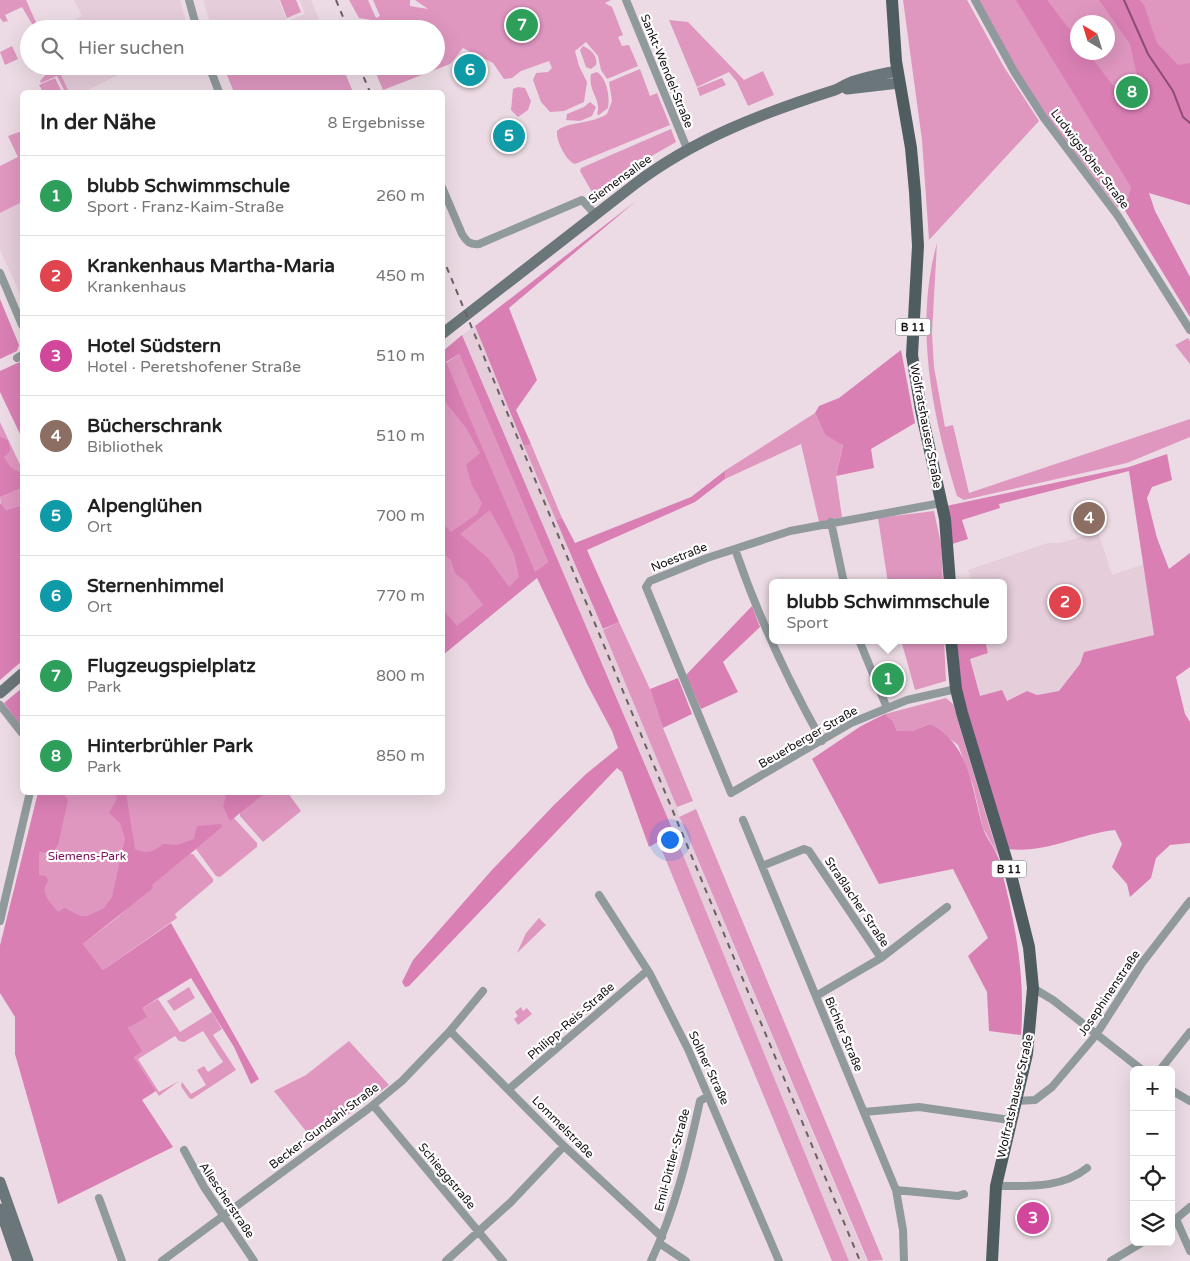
<!DOCTYPE html>
<html lang="de">
<head>
<meta charset="utf-8">
<style>
  body { margin:0; font-family:"Varela Round",sans-serif; background:#f6f6f6; color:#222 }
  .controls { position:absolute; right:15px; bottom:15px; display:grid; overflow:hidden; border-radius:8px; box-shadow:0 5px 20px #0002 }
  .controls button { width:45px; height:45px; display:grid; place-items:center; padding:0; border:0; border-bottom:1px solid #e0e0e0; background:#fff; color:#222; font:25px sans-serif }
  .compass { position:absolute; left:1070px; top:15px; width:45px; height:45px; border-radius:50%; background:#fff; box-shadow:0 5px 20px #0002; rotate:322deg }
  .you { position:absolute; left:669px; top:839px; width:18px; height:18px; margin:-12px; border:4px solid #fff; border-radius:50%; background:#1a73e8; box-shadow:0 0 0 8px #1a73e833 }
  .badge { display:grid; place-items:center; width:32px; height:32px; border-radius:50%; background:#1a73e8; color:#fff; font-size:16px; font-weight:700 }
  .pin { position:absolute; translate:-50% -50%; border:2px solid #fff; box-shadow:0 1px 5px #0006 }
  .popup { position:absolute; left:769px; top:579px; width:238px; height:65px; box-sizing:border-box; display:grid; place-content:center; border-radius:8px; background:#fff; filter:drop-shadow(0 1px 4px #0005); font-size:16px; white-space:nowrap; color:#767676 }
  .popup b { font-size:19px; color:#222 }
  .popup::after { content:''; position:absolute; left:50%; top:100%; margin-left:-10px; border:10px solid transparent; border-top-color:#fff }
  .list { margin:0; padding:0; list-style:none }
  h2 { display:flex; justify-content:space-between; align-items:center; height:65px; margin:0; padding:0 20px; font-size:21px }
  h2 small { font-size:16px; font-weight:400; color:#767676 }
  .list li { display:grid; grid-template-columns:32px 1fr auto; gap:15px; align-items:center; box-sizing:border-box; height:80px; padding:0 20px; border-top:1px solid #e0e0e0 }
  .list b { display:block; font-size:19px; white-space:nowrap }
  .list p { margin:0; font-size:16px; white-space:nowrap; color:#767676 }
  .list em { font-size:16px; font-style:normal; color:#767676 }
  .icon { flex:none; width:28px; height:28px; fill:none; stroke:currentColor; stroke-width:2; stroke-linecap:round; stroke-linejoin:round }
  .map { position:relative; flex:none; width:1190px; height:1261px; overflow:hidden }
  .search { position:absolute; background:#fff; box-shadow:0 5px 20px #0002; left:20px; top:20px; width:425px; height:55px; display:flex; align-items:center; gap:12px; box-sizing:border-box; padding:0 18px; border-radius:28px; color:#767676; font-size:19px }
  .panel { position:absolute; background:#fff; box-shadow:0 5px 20px #0002; left:20px; top:90px; width:425px; height:705px; border-radius:8px }
  .map>svg:first-child { display:block }
  .built { fill:#e5cdda }
  .green { fill:#df97c0; fill-rule:evenodd }
  .forest { fill:#d97fb4; fill-rule:evenodd }
  .lines { fill:none; stroke-linecap:round; stroke-linejoin:round }
  .stream { stroke:#8b4c72; stroke-width:2 }
  .street { stroke:#90999b; stroke-width:8 }
  .secondary { stroke:#6a7679; stroke-width:11 }
  .primary { stroke:#4f5d61; stroke-width:12 }
  .rail { stroke:#6a6065; stroke-width:2; stroke-dasharray:6 6; stroke-linecap:butt }
  .labels { text-anchor:middle; stroke-width:4.5; stroke-linejoin:round; paint-order:stroke }
  .shield { fill:#fff; stroke:#5d595b; stroke-width:1 }
  .shield-label { font-size:11px; font-weight:bold; fill:#181215 }
  .street-label { font-size:12px; fill:#181215; stroke:#fff }
  .park-label { font-size:12px; fill:#80145e; stroke:#fff }
</style>
</head>
<body>
<div class="map">
<svg width="1190" height="1261" viewBox="0 0 1190 1261">
  <rect width="100%" height="100%" fill="#ecdbe4"/>
  <path class="built" d="M 74,0 L 180,0 L 188,29 L 58,29 L 82,16 Z
    M 203,0 L 279,0 L 287,21 L 305,14 L 300,0 L 311,0 L 322,27 L 212,29 Z
    M 57,66 L 136,66 L 84,92 L 69,92 Z
    M 22,202 L 22,298 L 0,250 L 0,213 Z
    M 475,326 L 677,807 L 678,814 L 867,1261 L 849,1261 L 674,833 L 462,335 Z
    M 1098,532 L 1112,575 L 1144,564 L 1154,635 L 1084,652 L 1080,664 L 1059,691 L 1036,695 L 1027,691 L 1007,701 L 980,697 L 970,659 L 988,653 L 985,640 L 1003,640 L 1003,583 L 973,583 L 968,570 L 1048,543 L 1060,543 Z"/>
  <path class="green" d="M 0,0 L 26,0 L 39,29 L 35,29 L 22,7 L 5,15 L 8,21 L 3,22 L 0,18 Z
    M 280,0 L 296,0 L 301,12 L 287,18 Z
    M 349,0 L 368,0 L 376,18 L 380,16 L 373,0 L 410,0 L 410,6 L 428,9 L 415,0 L 611,0 L 605,3 L 612,7 L 623,35 L 618,37 L 622,46 L 629,45 L 638,66 L 607,79 L 601,70 L 598,56 L 586,42 L 575,51 L 579,66 L 587,82 L 584,102 L 564,111 L 550,112 L 541,102 L 533,80 L 536,73 L 548,72 L 552,68 L 549,61 L 521,71 L 512,78 L 504,79 L 493,63 L 463,48 L 450,64 L 383,90 L 373,66 L 436,66 L 436,29 L 357,29 L 356,26 L 371,20 L 359,18 Z
    M 903,0 L 967,0 L 1004,67 L 1039,121 L 929,240 L 922,140 Z
    M 979,0 L 1190,0 L 1190,205 L 1131,187 L 1124,209 L 1117,207 L 1047,116 L 1017,70 ZM 1078,22 L 1108,22 L 1108,52 L 1078,52 Z
    M 669,20 L 688,22 L 744,80 L 763,71 L 774,95 L 748,106 L 737,82 L 729,72 L 697,87 Z
    M 12,46 L 18,59 L 5,65 L 0,52 Z
    M 583,46 C 591,50 598,55 596,65 L 591,69 L 586,67 L 580,50 Z
    M 51,66 L 57,66 L 69,92 L 65,92 L 57,76 L 41,83 L 40,81 L 51,69 Z
    M 229,66 L 342,66 L 353,92 L 234,92 L 224,68 Z
    M 640,69 L 650,96 L 657,93 L 670,125 L 575,164 C 566,161 556,141 557,131 C 568,121 589,125 607,114 L 612,101 L 609,82 Z
    M 597,72 C 607,78 610,97 608,108 L 599,115 L 597,114 C 602,99 588,93 591,74 Z
    M 55,78 L 62,92 L 43,92 L 39,85 Z
    M 722,78 L 726,85 L 700,96 L 697,88 Z
    M 518,87 L 525,88 L 531,101 L 528,110 L 518,117 L 511,110 L 513,89 Z
    M 590,102 L 596,107 L 592,116 L 580,121 L 566,120 L 567,114 L 584,107 Z
    M 671,129 L 676,142 L 629,169 L 597,195 L 592,192 L 580,171 L 581,168 Z
    M 22,131 L 22,202 L 0,213 L 0,166 L 18,157 L 8,136 Z
    M 937,243 L 932,333 L 934,367 L 945,427 L 953,425 L 969,493 L 1190,419 L 1190,437 L 1127,463 L 964,500 L 957,496 C 932,415 914,326 937,243 Z
    M 1188,338 L 1190,341 L 1190,364 L 1175,345 Z
    M 459,354 L 548,562 L 443,647 L 443,365 Z
    M 815,413 L 825,435 L 843,444 L 836,476 L 842,517 L 819,522 L 801,444 L 725,479 L 726,470 Z
    M 0,422 L 22,469 L 22,473 L 11,467 L 4,457 L 8,440 L 0,436 Z
    M 531,444 L 562,518 L 556,520 L 524,446 Z
    M 22,488 L 22,505 L 6,510 L 1,506 L 0,497 Z
    M 934,511 L 941,544 L 943,583 L 888,583 L 878,518 Z
    M 619,622 L 650,689 L 663,728 L 693,801 L 677,807 L 603,630 Z
    M 901,640 L 944,640 L 946,681 L 915,690 Z
    M 946,698 L 953,704 L 998,855 L 983,828 L 973,785 L 958,745 L 930,724 L 912,731 L 897,731 L 893,721 L 885,714 Z
    M 38,793 L 288,793 L 301,811 L 263,842 L 240,816 L 240,813 L 234,818 L 257,843 L 257,847 L 220,877 L 216,876 L 196,849 L 190,854 L 193,854 L 213,879 L 213,882 L 175,914 L 177,918 L 103,970 L 83,944 L 128,909 L 81,943 L 0,946 Z
    M 696,809 L 883,1260 L 868,1261 L 681,820 L 679,817 Z
    M 674,833 L 849,1261 L 832,1261 L 658,841 Z
    M 539,918 L 546,925 L 517,953 L 526,933 Z
    M 189,987 L 195,998 L 174,1011 L 167,1001 Z
    M 158,999 L 180,1032 L 212,1012 L 222,1029 L 213,1035 L 236,1070 L 192,1099 L 189,1098 L 181,1086 L 182,1082 L 191,1094 L 206,1085 L 197,1070 L 204,1066 L 208,1072 L 223,1062 L 203,1031 L 184,1042 L 179,1041 L 175,1036 L 138,1059 L 159,1092 L 179,1081 L 159,1096 L 134,1057 L 128,1028 L 146,1017 L 142,1008 Z
    M 521,1007 L 523,1011 L 527,1008 L 532,1014 L 518,1025 L 514,1019 L 518,1016 L 515,1012 Z
    M 349,1041 L 389,1085 L 313,1140 L 274,1091 L 306,1075 Z"/>
  <path class="forest" d="M 1016,0 L 1047,0 L 1077,39 L 1078,52 L 1088,53 L 1115,88 L 1147,101 L 1136,71 L 1130,44 L 1099,0 L 1140,0 L 1144,5 L 1157,43 L 1178,65 L 1190,63 L 1190,205 L 1149,193 L 1155,211 L 1190,277 L 1190,317 L 1124,209 L 1131,187 Z
    M 636,201 L 509,308 L 537,380 L 516,410 L 531,444 L 524,446 L 475,326 Z
    M 0,299 L 19,345 L 17,351 L 0,359 Z
    M 462,335 L 674,833 L 649,847 L 622,772 L 617,768 L 409,986 L 405,987 L 402,982 L 413,960 L 491,871 L 553,806 L 586,774 L 618,748 L 612,731 L 587,684 L 537,578 L 443,655 L 443,610 L 457,626 L 483,605 L 466,582 L 455,573 L 451,560 L 443,553 L 443,524 L 451,532 L 477,514 L 482,503 L 472,485 L 466,465 L 480,453 L 466,428 L 443,399 L 443,351 ZM 459,354 L 548,562 L 535,572 L 446,362 ZM 490,510 L 514,554 L 519,577 L 509,587 L 488,558 L 460,534 Z
    M 901,350 L 915,423 L 871,449 L 874,468 L 836,476 L 843,445 L 825,435 L 815,413 L 819,406 L 839,398 Z
    M 22,361 L 22,433 L 20,434 L 0,392 L 0,371 Z
    M 0,436 L 8,440 L 10,451 L 4,457 L 11,467 L 22,473 L 22,488 L 0,497 Z
    M 1167,454 L 1172,480 L 1152,487 L 1147,498 L 1157,538 L 1169,569 L 1190,553 L 1190,667 L 1176,677 L 1185,714 L 1190,722 L 1190,843 L 1170,845 L 1156,858 L 1151,878 L 1130,897 L 1127,884 L 1112,867 L 1122,844 L 1115,830 C 1079,834 1044,854 1008,849 L 961,691 L 957,640 L 985,640 L 988,653 L 970,659 L 980,696 L 1002,690 L 1007,701 L 1027,691 L 1037,695 L 1059,691 L 1080,664 L 1084,652 L 1154,635 L 1129,471 L 999,504 L 1000,508 L 962,520 L 968,539 L 952,544 L 946,506 L 1129,467 Z
    M 726,470 L 725,479 L 695,502 L 587,550 L 619,622 L 603,629 L 556,520 L 562,518 L 575,543 L 691,497 Z
    M 0,503 L 6,510 L 22,505 L 22,661 L 0,680 Z
    M 752,606 L 760,627 L 723,662 L 738,692 L 701,709 L 686,675 Z
    M 678,678 L 692,714 L 663,728 L 650,689 Z
    M 22,688 L 22,727 L 4,703 Z
    M 885,714 L 893,721 L 897,731 L 912,731 L 930,724 C 971,745 971,788 983,828 C 986,838 993,845 997,855 C 1002,864 1003,878 1006,888 C 1018,938 1025,984 1021,1035 L 989,1031 L 987,992 L 968,956 L 988,938 L 953,869 L 879,884 L 812,759 L 861,726 Z
    M 38,793 L 48,795 L 63,793 L 68,800 L 58,845 L 52,853 L 39,852 L 39,875 L 46,876 L 48,880 L 44,890 L 48,900 L 58,912 L 65,908 L 80,916 L 88,916 L 104,908 L 112,897 L 125,838 L 120,823 L 109,813 L 117,799 L 115,793 L 126,793 L 135,849 C 147,854 152,853 163,844 L 177,845 L 194,839 L 197,826 L 221,824 L 222,827 L 152,885 L 153,888 L 83,944 L 103,970 L 171,923 L 259,1079 L 251,1084 L 234,1047 L 191,978 L 142,1008 L 147,1017 L 128,1028 L 142,1051 L 134,1057 L 156,1091 L 142,1100 L 173,1147 L 58,1204 L 15,1054 L 15,1017 L 0,993 L 0,946 Z
    M 223,793 L 265,793 L 230,821 L 223,806 L 226,796 Z"/>
  <g class="lines">
    <path class="stream" d="M 1124,0 L 1148,54 L 1173,91 L 1183,117 L 1190,123"/>
    <path class="street" d="M 189,0 L 197,29
      M 626,0 L 688,151
      M 975,0 L 1015,73 L 1044,118 L 1118,216 L 1190,330
      M 209,66 L 219,92
      M 442,187 L 462,234 C 467,242 470,245 479,244 L 582,200 L 595,214
      M 0,273 L 22,325
      M 17,358 L 22,355
      M 941,503 L 790,531 L 707,558 L 650,581 L 646,587 L 731,793 L 851,723 L 907,700 L 956,689
      M 831,522 L 844,583
      M 735,549 C 758,616 787,679 822,741
      M 859,640 L 887,708
      M 0,705 L 22,733
      M 743,820 L 896,1190 L 903,1230 L 904,1261
      M 762,866 L 804,849 L 809,851 L 881,958
      M 599,895 L 650,974 L 688,1049 L 779,1261
      M 0,921 L 30,792
      M 1033,988 L 1053,1000 L 1142,1070
      M 816,996 L 881,958 L 947,907
      M 450,1031 L 564,1146 L 662,1237
      M 1160,1070 L 1190,1032
      M 509,1089 L 647,971
      M 1171,1090 L 1190,1101
      M 1015,1101 L 1035,1100 L 1052,1087 L 1096,1035 L 1142,963 L 1190,901
      M 373,1105 L 503,1261
      M 864,1112 L 919,1107 L 1010,1120
      M 184,1150 L 204,1187 L 254,1261
      M 996,1186 C 1027,1186 1061,1189 1087,1168
      M 896,1190 L 958,1196 L 964,1194
      M 99,1198 L 122,1261
      M 1176,1219 L 1190,1251
      M 1171,1223 L 1190,1207
      M 659,1243 L 686,1261
      M 162,1261 L 368,1109 L 402,1081 L 450,1031 L 483,991
      M 446,1261 L 511,1202 L 564,1146
      M 651,1261 C 675,1210 688,1156 700,1101 L 708,1096
      M 1111,1261 L 1143,1242"/>
    <path class="secondary" d="M 847,89 L 899,83
      M 442,334 L 635,184 C 694,139 765,112 835,90 C 840,88 844,85 849,83 C 864,77 881,74 897,71
      M 0,693 L 22,674
      M 0,1182 L 28,1261
      M 0,1209 L 18,1261"/>
    <path class="primary" d="M 892,0 L 896,61 L 911,148 L 915,192 L 918,246 L 912,355 L 921,410 L 945,519 L 950,583
      M 951,640 L 956,689 L 962,713 L 1011,875 L 1029,947 L 1033,988 L 1027,1054 L 996,1186 L 992,1261"/>
    <path class="rail" d="M 336,0 L 348,29
      M 359,66 L 370,92
      M 442,256 L 860,1261"/>
  </g>
  <g class="labels">
    <g class="shield">
      <rect x="895.5" y="318.5" width="35" height="17" rx="4"/>
      <rect x="991.5" y="860.5" width="35" height="17" rx="4"/>
    </g>
    <g class="shield-label">
      <text x="913" y="331">B 11</text>
      <text x="1009" y="873">B 11</text>
    </g>
    <g class="street-label">
      <text transform="translate(667 71) rotate(68)" y="4">Sankt-Wendel-Straße</text>
      <text transform="translate(1090 159) rotate(53)" y="4">Ludwigshöher Straße</text>
      <text transform="translate(620 179) rotate(-36)" y="4">Siemensallee</text>
      <text transform="translate(926 426) rotate(79)" y="4">Wolfratshauser Straße</text>
      <text transform="translate(679 557) rotate(-22)" y="4">Noestraße</text>
      <text transform="translate(808 737) rotate(-30)" y="4">Beuerberger Straße</text>
      <text transform="translate(857 902) rotate(56)" y="4">Straßlacher Straße</text>
      <text transform="translate(1109 993) rotate(-56)" y="4">Josephinenstraße</text>
      <text transform="translate(571 1021) rotate(-41)" y="4">Philipp-Reis-Straße</text>
      <text transform="translate(844 1034) rotate(67)" y="4">Bichler Straße</text>
      <text transform="translate(709 1068) rotate(65)" y="4">Sollner Straße</text>
      <text transform="translate(1015 1096) rotate(-77)" y="4">Wolfratshauser Straße</text>
      <text transform="translate(324 1126) rotate(-37)" y="4">Becker-Gundahl-Straße</text>
      <text transform="translate(563 1127) rotate(45)" y="4">Lommelstraße</text>
      <text transform="translate(672 1160) rotate(-75)" y="4">Emil-Dittler-Straße</text>
      <text transform="translate(447 1176) rotate(50)" y="4">Schieggstraße</text>
      <text transform="translate(227 1200) rotate(56)" y="4">Allescherstraße</text>
    </g>
    <g class="park-label">
      <text x="87" y="860">Siemens-Park</text>
    </g>
  </g>
</svg>
<div class="controls">
<button>+</button>
<button>−</button>
<button><svg class="icon" aria-label="locate" viewBox="0 0 24 24"><circle cx="12" cy="12" r="6"/><path d="M12 2v4M12 18v4M2 12h4M18 12h4"/></svg></button>
<button><svg class="icon" aria-label="layers" viewBox="0 0 24 24"><path d="M12 4l9 5-9 5-9-5zM3 14l9 5 9-5"/></svg></button>
</div>
<svg class="compass" viewBox="-18 -18 36 36"><path d="M0-13l5 13h-10z" fill="#e53935"/><path d="M0 13l5-13h-10z" fill="#767676"/></svg>
<div class="you"></div>
<div class="pin badge" style="left:888px;top:679px;background:#2e9e5b">1</div>
<div class="popup"><b>blubb Schwimmschule</b>Sport</div>
<div class="pin badge" style="left:1065px;top:602px;background:#e0444e">2</div>
<div class="pin badge" style="left:1033px;top:1218px;background:#d1479c">3</div>
<div class="pin badge" style="left:1089px;top:518px;background:#8d6e63">4</div>
<div class="pin badge" style="left:509px;top:136px;background:#0f9aa8">5</div>
<div class="pin badge" style="left:470px;top:70px;background:#0f9aa8">6</div>
<div class="pin badge" style="left:522px;top:25px;background:#2e9e5b">7</div>
<div class="pin badge" style="left:1132px;top:92px;background:#2e9e5b">8</div>
<div class="search"><svg class="icon" aria-label="search" viewBox="0 0 24 24"><circle cx="10" cy="10" r="6"/><path d="M15 15l6 6"/></svg>Hier suchen</div>
<section class="panel">
<h2>In der Nähe<small>8 Ergebnisse</small></h2>
<ul class="list">
<li><span class="badge" style="background:#2e9e5b">1</span><div><b>blubb Schwimmschule</b><p>Sport · Franz-Kaim-Straße</p></div><em>260 m</em></li>
<li><span class="badge" style="background:#e0444e">2</span><div><b>Krankenhaus Martha-Maria</b><p>Krankenhaus</p></div><em>450 m</em></li>
<li><span class="badge" style="background:#d1479c">3</span><div><b>Hotel Südstern</b><p>Hotel · Peretshofener Straße</p></div><em>510 m</em></li>
<li><span class="badge" style="background:#8d6e63">4</span><div><b>Bücherschrank</b><p>Bibliothek</p></div><em>510 m</em></li>
<li><span class="badge" style="background:#0f9aa8">5</span><div><b>Alpenglühen</b><p>Ort</p></div><em>700 m</em></li>
<li><span class="badge" style="background:#0f9aa8">6</span><div><b>Sternenhimmel</b><p>Ort</p></div><em>770 m</em></li>
<li><span class="badge" style="background:#2e9e5b">7</span><div><b>Flugzeugspielplatz</b><p>Park</p></div><em>800 m</em></li>
<li><span class="badge" style="background:#2e9e5b">8</span><div><b>Hinterbrühler Park</b><p>Park</p></div><em>850 m</em></li>
</ul>
</section>
</div>
</body>
</html>
